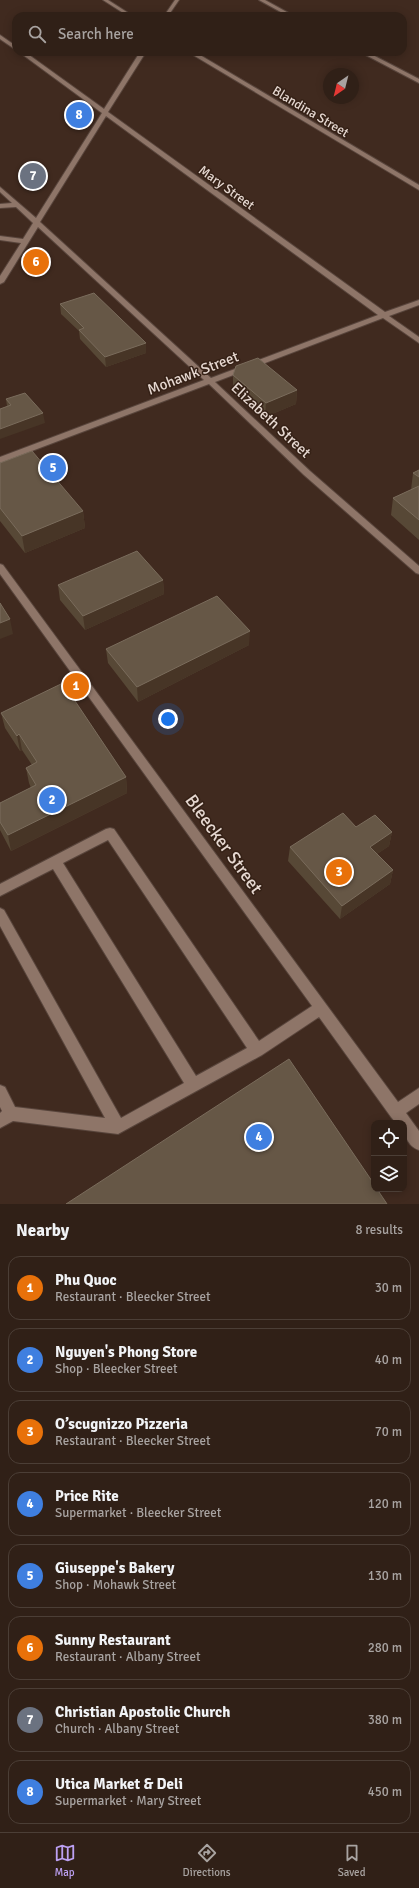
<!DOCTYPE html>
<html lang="en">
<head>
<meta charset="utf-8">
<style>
  body { margin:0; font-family:Signika,sans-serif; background:#3c2d24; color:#f1f3f6 }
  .controls { position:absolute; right:12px; bottom:12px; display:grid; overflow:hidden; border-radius:8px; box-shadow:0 2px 10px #0003 }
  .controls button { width:36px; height:36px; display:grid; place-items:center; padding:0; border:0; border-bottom:1px solid #4b3e36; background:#302017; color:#f1f3f6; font:20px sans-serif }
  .compass { position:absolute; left:323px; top:68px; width:36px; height:36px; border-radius:50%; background:#302017; box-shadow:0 2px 10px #0003; rotate:215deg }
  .you { position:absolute; left:168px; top:719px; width:14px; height:14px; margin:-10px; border:3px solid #fff; border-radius:50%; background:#1a73e8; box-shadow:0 0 0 6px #1a73e833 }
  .badge { display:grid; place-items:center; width:26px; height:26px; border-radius:50%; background:#bca0f2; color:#fff; font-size:13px; font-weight:700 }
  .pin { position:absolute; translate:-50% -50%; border:2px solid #fff; box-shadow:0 1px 4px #0006 }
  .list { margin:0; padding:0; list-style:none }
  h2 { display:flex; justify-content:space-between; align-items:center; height:52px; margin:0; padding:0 16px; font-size:17px }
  h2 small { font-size:13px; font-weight:400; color:#a8a3a1 }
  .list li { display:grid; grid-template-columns:26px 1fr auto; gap:12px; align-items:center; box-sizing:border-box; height:64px; margin:0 8px 8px; padding:0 8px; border:1px solid #4b3e36; border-radius:12px }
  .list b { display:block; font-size:15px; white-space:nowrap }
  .list p { margin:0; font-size:13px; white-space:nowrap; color:#a8a3a1 }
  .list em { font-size:13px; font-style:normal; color:#a8a3a1 }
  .icon { flex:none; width:22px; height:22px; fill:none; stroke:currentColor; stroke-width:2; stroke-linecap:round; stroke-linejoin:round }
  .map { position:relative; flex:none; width:419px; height:1204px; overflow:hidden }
  .search { position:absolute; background:#302017; box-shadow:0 2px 10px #0003; left:12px; right:12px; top:12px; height:44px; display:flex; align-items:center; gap:10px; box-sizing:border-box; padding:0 14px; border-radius:12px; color:#a8a3a1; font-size:15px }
  .sheet { height:628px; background:#302017 }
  nav { display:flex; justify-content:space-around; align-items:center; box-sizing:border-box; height:56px; border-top:1px solid #4b3e36; background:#302017; font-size:11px; color:#a8a3a1 }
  nav a { display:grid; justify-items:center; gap:2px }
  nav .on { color:#bca0f2 }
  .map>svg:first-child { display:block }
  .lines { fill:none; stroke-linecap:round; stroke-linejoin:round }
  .minor-casing { stroke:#58453c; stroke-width:2 }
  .minor { fill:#8e7568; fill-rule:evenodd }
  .wall { fill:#574836 }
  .shaded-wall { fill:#473526 }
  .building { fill:#665746; stroke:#7a6c5c }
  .labels { text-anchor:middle; stroke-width:3; stroke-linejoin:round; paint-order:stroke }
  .far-street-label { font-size:13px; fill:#e6d8d1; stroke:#352116 }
  .street-label { font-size:15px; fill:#e6d8d1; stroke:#352116 }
  .near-street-label { font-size:18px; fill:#e6d8d1; stroke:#352116 }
</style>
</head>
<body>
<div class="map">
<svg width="419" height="1204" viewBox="0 0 419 1204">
  <rect width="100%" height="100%" fill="#402a1f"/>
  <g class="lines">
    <defs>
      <path id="minor" d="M 103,0 L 108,0 L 133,16 L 128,16 Z
        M 175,0 L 179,0 L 168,16 L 164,16 Z
        M 259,0 L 265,0 L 294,16 L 288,16 Z
        M 0,35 L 16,46 L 16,50 L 0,39 Z
        M 19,52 L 25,52 L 104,109 L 140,52 L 146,52 L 108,112 L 385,312 L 419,300 L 419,305 L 389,316 L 419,337 L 419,343 L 383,318 L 215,382 L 310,471 L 419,566 L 419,574 L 416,573 L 304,475 L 209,384 L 0,463 L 0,457 L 204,380 L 38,227 L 4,282 L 0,284 L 0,276 L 21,243 L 0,240 L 0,236 L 23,239 L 33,223 L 16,207 L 0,208 L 0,204 L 12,203 L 0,192 L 0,187 L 36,218 L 102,113 ZM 106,116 L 378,315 L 211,378 L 40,222 Z
        M 188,52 L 195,52 L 419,185 L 419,190 Z
        M 360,52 L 367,52 L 419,79 L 419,83 Z
        M 0,564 L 3,565 L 398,1102 L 419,1088 L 419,1104 L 406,1113 L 419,1131 L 419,1150 C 407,1146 404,1134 404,1123 L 396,1123 L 391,1117 L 319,1017 L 262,1055 L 118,1134 L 13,1121 L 0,1128 L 0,1113 L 2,1111 L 0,1107 L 0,1085 L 5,1087 L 15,1107 L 105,1118 L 0,926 L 0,908 L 4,910 L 121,1118 L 184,1083 L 53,869 L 0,896 L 0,884 L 106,829 L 110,828 L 114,829 L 259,1041 L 312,1006 L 0,574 ZM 108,840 L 247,1048 L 196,1076 L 63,863 Z"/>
    </defs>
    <use href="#minor" class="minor-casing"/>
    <use href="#minor" class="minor"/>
  </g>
  <path class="wall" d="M 60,304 L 146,353 L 106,367 L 80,339 L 79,331 L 61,314 Z
    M 233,375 L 297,390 L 296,404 L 265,417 L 233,389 Z
    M 6,399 L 45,423 L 7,406 Z
    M 0,463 L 83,511 L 85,528 L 25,553 L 0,521 Z
    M 419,470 L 419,540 L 391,515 L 393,498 L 411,490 L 413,473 Z
    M 163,580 L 164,594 L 85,630 L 60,600 L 58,585 Z
    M 249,645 L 138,702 L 108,663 L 106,649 Z
    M 1,713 L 126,777 L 127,793 L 11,851 L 0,830 L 0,803 L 31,788 L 29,783 L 26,768 L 32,765 L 22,750 L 20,751 L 5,728 Z
    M 356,827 L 392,832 L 389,846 L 377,854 L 393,870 L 390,884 L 340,919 L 288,861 L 290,847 Z"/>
  <path class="shaded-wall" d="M 146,343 L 146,353 L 106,367 L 105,357 Z
    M 297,390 L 296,404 L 265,417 L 266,403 Z
    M 43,413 L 45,423 L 0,439 L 0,429 Z
    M 83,511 L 85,528 L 25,553 L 22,536 Z
    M 163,580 L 164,594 L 85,630 L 83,616 Z
    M 10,619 L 13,634 L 0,639 L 0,623 Z
    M 250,631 L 249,645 L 138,702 L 137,687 Z
    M 19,734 L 22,750 L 20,751 L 17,736 Z
    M 126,777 L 127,793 L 11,851 L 8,835 Z
    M 392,832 L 389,846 L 368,860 L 370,847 Z
    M 393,870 L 390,884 L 340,919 L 342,906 Z"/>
  <path class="building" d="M 94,293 L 146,343 L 105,357 L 79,330 L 84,328 L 60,304 Z
    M 258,358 L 297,390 L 266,403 L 233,375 L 236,366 Z
    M 25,393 L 43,413 L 0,429 L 0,409 L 11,405 L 6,399 Z
    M 32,451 L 83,511 L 22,536 L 0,508 L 0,463 Z
    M 419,470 L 419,477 L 413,473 Z
    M 419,486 L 419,520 L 393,498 Z
    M 137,551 L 163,580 L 83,616 L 58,585 Z
    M 217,596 L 250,631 L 137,687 L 106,649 Z
    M 0,603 L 10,619 L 0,623 Z
    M 63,683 L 126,777 L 8,835 L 0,822 L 0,803 L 36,785 L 26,768 L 37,762 L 19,734 L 17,736 L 1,713 Z
    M 343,813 L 356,827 L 375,815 L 392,832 L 370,847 L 393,870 L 342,906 L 290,847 Z
    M 289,1059 L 374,1184 L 374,1189 L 377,1189 L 387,1204 L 66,1204 Z"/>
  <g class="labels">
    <g class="far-street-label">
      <text transform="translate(311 111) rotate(31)" y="5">Blandina Street</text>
      <text transform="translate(227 187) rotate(36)" y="5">Mary Street</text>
    </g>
    <g class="street-label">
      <text transform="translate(193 373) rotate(-21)" y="5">Mohawk Street</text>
      <text transform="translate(271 420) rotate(43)" y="5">Elizabeth Street</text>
    </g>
    <g class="near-street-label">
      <text transform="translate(224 844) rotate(54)" y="6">Bleecker Street</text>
    </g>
  </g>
</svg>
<div class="controls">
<button><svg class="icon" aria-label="locate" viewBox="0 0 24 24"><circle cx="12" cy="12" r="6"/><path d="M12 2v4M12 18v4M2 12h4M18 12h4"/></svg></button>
<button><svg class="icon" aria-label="layers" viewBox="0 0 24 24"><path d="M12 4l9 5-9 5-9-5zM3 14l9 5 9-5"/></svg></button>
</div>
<svg class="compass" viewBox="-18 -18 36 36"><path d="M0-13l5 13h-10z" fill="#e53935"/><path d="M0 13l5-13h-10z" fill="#a8a3a1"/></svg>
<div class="you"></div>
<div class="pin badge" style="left:76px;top:686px;background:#e8710a">1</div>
<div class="pin badge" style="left:52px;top:800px;background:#3f7fe0">2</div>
<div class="pin badge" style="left:339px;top:872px;background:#e8710a">3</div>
<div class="pin badge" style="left:259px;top:1137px;background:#3f7fe0">4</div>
<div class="pin badge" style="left:53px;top:468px;background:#3f7fe0">5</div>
<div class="pin badge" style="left:36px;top:262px;background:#e8710a">6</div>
<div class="pin badge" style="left:33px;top:176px;background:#6b7280">7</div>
<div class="pin badge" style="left:79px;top:115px;background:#3f7fe0">8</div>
<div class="search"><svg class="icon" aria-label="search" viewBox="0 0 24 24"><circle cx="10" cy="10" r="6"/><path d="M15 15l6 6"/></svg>Search here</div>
</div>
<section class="sheet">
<h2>Nearby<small>8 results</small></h2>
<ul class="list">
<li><span class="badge" style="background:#e8710a">1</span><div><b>Phu Quoc</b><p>Restaurant · Bleecker Street</p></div><em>30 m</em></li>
<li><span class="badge" style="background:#3f7fe0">2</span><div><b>Nguyen's Phong Store</b><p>Shop · Bleecker Street</p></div><em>40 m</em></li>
<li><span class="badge" style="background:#e8710a">3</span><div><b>O’scugnizzo Pizzeria</b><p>Restaurant · Bleecker Street</p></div><em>70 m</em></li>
<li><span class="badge" style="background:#3f7fe0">4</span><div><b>Price Rite</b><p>Supermarket · Bleecker Street</p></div><em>120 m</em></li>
<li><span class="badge" style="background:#3f7fe0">5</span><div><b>Giuseppe's Bakery</b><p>Shop · Mohawk Street</p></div><em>130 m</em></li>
<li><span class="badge" style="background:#e8710a">6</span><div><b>Sunny Restaurant</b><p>Restaurant · Albany Street</p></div><em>280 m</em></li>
<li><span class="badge" style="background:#6b7280">7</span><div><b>Christian Apostolic Church</b><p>Church · Albany Street</p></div><em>380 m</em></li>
<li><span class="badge" style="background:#3f7fe0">8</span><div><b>Utica Market &amp; Deli</b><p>Supermarket · Mary Street</p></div><em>450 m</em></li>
</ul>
</section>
<nav>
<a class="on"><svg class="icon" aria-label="map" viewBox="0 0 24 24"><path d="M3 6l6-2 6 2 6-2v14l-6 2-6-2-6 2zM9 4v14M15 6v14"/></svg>Map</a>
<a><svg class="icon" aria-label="directions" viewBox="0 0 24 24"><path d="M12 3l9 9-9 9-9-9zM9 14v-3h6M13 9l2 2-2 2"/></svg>Directions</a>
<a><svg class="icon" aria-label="saved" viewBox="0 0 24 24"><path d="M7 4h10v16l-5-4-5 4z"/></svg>Saved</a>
</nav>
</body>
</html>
